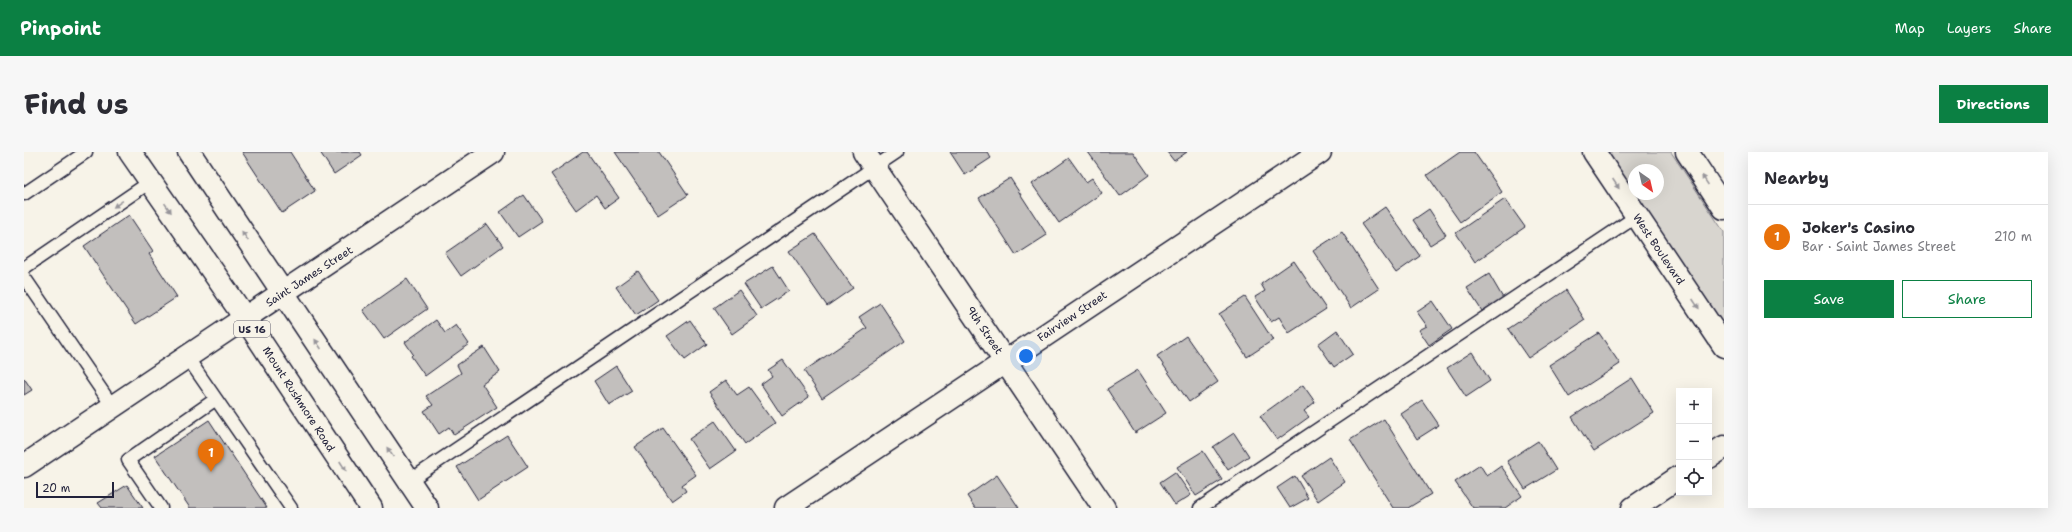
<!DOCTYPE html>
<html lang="en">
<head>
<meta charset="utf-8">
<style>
  body { margin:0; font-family:"Shantell Sans",sans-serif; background:#f7f7f7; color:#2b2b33 }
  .controls { position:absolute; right:12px; bottom:12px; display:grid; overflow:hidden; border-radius:0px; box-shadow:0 4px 16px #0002 }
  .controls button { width:36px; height:36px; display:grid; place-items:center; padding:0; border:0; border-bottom:1px solid #e1e1e2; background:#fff; color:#2b2b33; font:20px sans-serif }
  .compass { position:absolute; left:1604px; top:12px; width:36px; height:36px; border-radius:50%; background:#fff; box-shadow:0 4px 16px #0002; rotate:146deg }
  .scale { position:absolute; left:12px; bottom:10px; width:78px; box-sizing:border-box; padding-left:4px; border:2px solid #22223b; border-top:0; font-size:11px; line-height:14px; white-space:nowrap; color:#22223b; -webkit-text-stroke:3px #f7f3e8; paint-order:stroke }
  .you { position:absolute; left:1002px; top:204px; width:14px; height:14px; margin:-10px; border:3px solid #fff; border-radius:50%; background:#1a73e8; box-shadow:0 0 0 6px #1a73e833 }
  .badge { display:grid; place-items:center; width:26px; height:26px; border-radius:50%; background:#0b8043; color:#fff; font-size:13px; font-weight:700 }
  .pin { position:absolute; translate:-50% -33px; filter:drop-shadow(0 1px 2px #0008) }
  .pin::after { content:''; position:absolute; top:21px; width:14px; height:12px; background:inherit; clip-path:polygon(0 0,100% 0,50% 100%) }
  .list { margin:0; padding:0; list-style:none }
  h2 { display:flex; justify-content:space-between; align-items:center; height:52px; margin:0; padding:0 16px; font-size:17px }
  h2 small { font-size:13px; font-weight:400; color:#7c7c81 }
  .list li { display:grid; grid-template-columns:26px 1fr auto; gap:12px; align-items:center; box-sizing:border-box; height:64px; padding:0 16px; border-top:1px solid #e1e1e2 }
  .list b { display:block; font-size:15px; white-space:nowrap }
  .list p { margin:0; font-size:13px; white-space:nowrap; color:#7c7c81 }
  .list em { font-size:13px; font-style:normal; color:#7c7c81 }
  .actions { display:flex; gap:8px; padding:12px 16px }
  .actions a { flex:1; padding:9px 0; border:1px solid #0b8043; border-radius:0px; text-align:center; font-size:14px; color:#0b8043 }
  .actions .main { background:#0b8043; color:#fff }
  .icon { flex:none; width:22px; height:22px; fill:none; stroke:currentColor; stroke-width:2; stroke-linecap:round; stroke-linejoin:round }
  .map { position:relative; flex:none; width:1700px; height:356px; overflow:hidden; border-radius:0px }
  header { display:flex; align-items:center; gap:24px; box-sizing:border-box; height:56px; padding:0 20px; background:#0b8043; color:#fff }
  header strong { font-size:19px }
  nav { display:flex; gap:22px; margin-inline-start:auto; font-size:14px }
  .intro { display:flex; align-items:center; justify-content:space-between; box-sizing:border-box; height:96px; padding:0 24px }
  h1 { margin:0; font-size:28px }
  .button { padding:10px 18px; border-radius:0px; background:#0b8043; color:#fff; font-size:14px; font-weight:700 }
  main { display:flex; gap:24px; padding:0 24px }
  aside { flex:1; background:#fff; border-radius:0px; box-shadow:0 4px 16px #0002 }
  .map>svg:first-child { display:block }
  .green { fill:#d8d5cf; stroke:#7d7c85; fill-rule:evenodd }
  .building { fill:#c2bfbd; stroke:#22223b }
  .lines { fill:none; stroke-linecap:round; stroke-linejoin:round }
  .lane-casing { stroke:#22223b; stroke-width:15 }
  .street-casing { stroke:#22223b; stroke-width:25 }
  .secondary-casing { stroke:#22223b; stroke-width:25 }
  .highway-casing { stroke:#22223b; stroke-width:25 }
  .lane { stroke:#f7f3e8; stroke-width:12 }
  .street { stroke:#f7f3e8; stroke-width:22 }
  .secondary { stroke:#f7f3e8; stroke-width:22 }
  .highway { stroke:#f7f3e8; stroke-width:22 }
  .oneway { fill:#97959a }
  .labels { text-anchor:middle; stroke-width:3; stroke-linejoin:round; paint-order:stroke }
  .shield { fill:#f7f3e8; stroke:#62616f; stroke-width:1 }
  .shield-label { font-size:10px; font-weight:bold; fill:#22223b }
  .street-label { font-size:11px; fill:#22223b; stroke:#f7f3e8 }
</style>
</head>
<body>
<header>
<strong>Pinpoint</strong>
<nav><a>Map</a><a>Layers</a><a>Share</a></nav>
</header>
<div class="intro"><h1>Find us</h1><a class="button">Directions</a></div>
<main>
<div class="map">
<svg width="1700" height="356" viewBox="0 0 1700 356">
  <rect width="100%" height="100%" fill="#f7f3e8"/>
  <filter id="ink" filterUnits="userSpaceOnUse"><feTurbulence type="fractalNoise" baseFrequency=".025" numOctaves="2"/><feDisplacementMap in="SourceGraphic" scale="8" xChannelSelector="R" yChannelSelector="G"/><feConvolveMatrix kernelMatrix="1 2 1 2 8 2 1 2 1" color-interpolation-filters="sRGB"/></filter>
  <g filter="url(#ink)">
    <path class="green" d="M 1581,0 L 1647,0 L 1700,80 L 1700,177 ZM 1610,18 L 1634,18 L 1634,42 L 1610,42 Z"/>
    <path class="building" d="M 218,0 L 266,0 L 291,39 L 258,61 Z
      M 296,0 L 336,0 L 338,3 L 310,22 Z
      M 559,0 L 563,0 L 595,46 L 581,56 L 572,43 L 552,58 L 527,22 Z
      M 591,0 L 635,0 L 664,43 L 634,63 Z
      M 926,0 L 963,0 L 967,6 L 941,23 Z
      M 1064,0 L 1109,0 L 1125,23 L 1096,44 Z
      M 1143,0 L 1163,0 L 1150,9 Z
      M 1436,0 L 1450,0 L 1478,40 L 1436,70 L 1403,23 Z
      M 1045,6 L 1062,30 L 1068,26 L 1078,41 L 1035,71 L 1008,32 Z
      M 986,26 L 1023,83 L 992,103 L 955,46 Z
      M 500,43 L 518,69 L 494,85 L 476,60 Z
      M 1481,47 L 1501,75 L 1451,110 L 1432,81 Z
      M 1361,55 L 1396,104 L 1372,121 L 1337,72 Z
      M 1405,57 L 1422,83 L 1406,93 L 1389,68 Z
      M 105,63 L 129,99 L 125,102 L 153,145 L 112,172 L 60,94 Z
      M 463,72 L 479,94 L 437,124 L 421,101 Z
      M 1318,80 L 1355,137 L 1327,156 L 1289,99 Z
      M 791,82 L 829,136 L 803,154 L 765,99 Z
      M 1270,109 L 1302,157 L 1265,181 L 1255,165 L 1247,170 L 1231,145 L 1241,139 L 1237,132 Z
      M 749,114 L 765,139 L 737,157 L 720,132 Z
      M 614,119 L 634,148 L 612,163 L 592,135 Z
      M 1465,122 L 1479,146 L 1458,159 L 1443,136 Z
      M 383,127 L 403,157 L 360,187 L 339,158 Z
      M 715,138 L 733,164 L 708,182 L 690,156 Z
      M 1542,138 L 1561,168 L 1504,206 L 1484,177 Z
      M 1221,145 L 1249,188 L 1223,205 L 1195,162 Z
      M 1409,149 L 1428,177 L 1405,193 L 1395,178 L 1403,174 L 1393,160 Z
      M 856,151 L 881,189 L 798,246 L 780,219 L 843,176 L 835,165 Z
      M 412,168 L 421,181 L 432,173 L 445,192 L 401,224 L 387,204 L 389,202 L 381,190 Z
      M 666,168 L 683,192 L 661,208 L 643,184 Z
      M 1313,178 L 1329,202 L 1310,215 L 1294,192 Z
      M 1575,181 L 1596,212 L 1545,245 L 1525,213 Z
      M 1162,184 L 1194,230 L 1165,250 L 1133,204 Z
      M 460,195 L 476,220 L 458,232 L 473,255 L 430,283 L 425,275 L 415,282 L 400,259 L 409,253 L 402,244 L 437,221 L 433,213 Z
      M 1448,200 L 1466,229 L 1442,245 L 1423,216 Z
      M 759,208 L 785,245 L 758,264 L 737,232 L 748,224 L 744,218 Z
      M 592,214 L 608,239 L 585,253 L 570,229 Z
      M 1114,218 L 1142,261 L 1111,281 L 1083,237 Z
      M 0,226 L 8,238 L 0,243 Z
      M 1608,226 L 1630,261 L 1570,299 L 1548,265 Z
      M 702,228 L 713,243 L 725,235 L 751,271 L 721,292 L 685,240 Z
      M 1279,233 L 1291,250 L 1280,259 L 1285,265 L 1253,288 L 1236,264 Z
      M 1398,248 L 1415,273 L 1393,287 L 1377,262 Z
      M 1360,267 L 1407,342 L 1384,356 L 1369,356 L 1326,288 Z
      M 185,268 L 243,356 L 166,356 L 131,304 Z
      M 691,269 L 712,299 L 686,317 L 665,287 Z
      M 639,276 L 672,323 L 658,333 L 662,339 L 648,349 L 611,295 Z
      M 1210,281 L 1225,304 L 1204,318 L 1189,295 Z
      M 483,283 L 504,315 L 454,348 L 433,315 Z
      M 1514,289 L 1532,318 L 1501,337 L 1483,309 Z
      M 1179,299 L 1198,328 L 1172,344 L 1153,315 Z
      M 1305,305 L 1321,330 L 1294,349 L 1277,324 Z
      M 1456,313 L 1463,324 L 1477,314 L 1498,344 L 1481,356 L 1449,356 L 1431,330 Z
      M 1151,320 L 1167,343 L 1151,353 L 1136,330 Z
      M 973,323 L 995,356 L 951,356 L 943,344 Z
      M 1271,324 L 1284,346 L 1266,356 L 1253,336 Z
      M 103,333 L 119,356 L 78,356 L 74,351 Z"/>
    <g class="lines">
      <defs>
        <path id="lane" d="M 0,42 L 62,0
          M 0,116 L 126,30
          M 0,125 L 89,255
          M 163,205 L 192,247
          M 385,329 L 873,0
          M 137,356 L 104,308 L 192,247 L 267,356
          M 1176,356 L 1613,64"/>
        <path id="street" d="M 840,0 L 1080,356
          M 1685,305 L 1700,295
          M 0,314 L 469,0
          M 762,356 L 1296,0
          M 1609,356 L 1655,325"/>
        <path id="secondary" d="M 1570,0 L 1700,194
          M 1663,0 L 1700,56"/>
        <path id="highway" d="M 106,0 L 221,166 L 347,356
          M 165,0 L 403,356"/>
      </defs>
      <use href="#lane" class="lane-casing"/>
      <use href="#street" class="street-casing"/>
      <use href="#secondary" class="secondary-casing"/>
      <use href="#highway" class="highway-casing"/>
      <use href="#lane" class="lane"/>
      <use href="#street" class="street"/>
      <use href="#secondary" class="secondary"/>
      <use href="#highway" class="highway"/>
    </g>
    <defs><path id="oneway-solid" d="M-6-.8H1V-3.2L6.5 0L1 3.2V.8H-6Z"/></defs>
    <g class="oneway">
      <use href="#oneway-solid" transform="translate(1681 28) rotate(-124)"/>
      <use href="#oneway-solid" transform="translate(1592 32) rotate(56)"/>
      <use href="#oneway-solid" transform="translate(94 52) rotate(145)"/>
      <use href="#oneway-solid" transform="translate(144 56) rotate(55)"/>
      <use href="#oneway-solid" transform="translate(221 84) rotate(-124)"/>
      <use href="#oneway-solid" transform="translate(1672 152) rotate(56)"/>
      <use href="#oneway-solid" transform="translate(294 192) rotate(-124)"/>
      <use href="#oneway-solid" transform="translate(366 300) rotate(-124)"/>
      <use href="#oneway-solid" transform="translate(319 314) rotate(57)"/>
    </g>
  </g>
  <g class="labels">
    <rect class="shield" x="210" y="169" width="36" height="16" rx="3"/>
    <g class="shield-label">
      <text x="228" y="181">US 16</text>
    </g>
    <g class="street-label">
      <text transform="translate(1635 97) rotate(56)" y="4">West Boulevard</text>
      <text transform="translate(285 124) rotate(-33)" y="4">Saint James Street</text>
      <text transform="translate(1048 164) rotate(-34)" y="4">Fairview Street</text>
      <text transform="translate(961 178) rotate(56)" y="4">9th Street</text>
      <text transform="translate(275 247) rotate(57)" y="4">Mount Rushmore Road</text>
    </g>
  </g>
</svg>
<div class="controls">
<button>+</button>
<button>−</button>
<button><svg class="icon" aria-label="locate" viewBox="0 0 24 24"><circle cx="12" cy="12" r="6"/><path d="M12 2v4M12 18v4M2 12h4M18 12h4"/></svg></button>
</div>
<svg class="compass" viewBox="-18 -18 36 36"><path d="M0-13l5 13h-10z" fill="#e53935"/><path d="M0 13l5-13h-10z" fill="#7c7c81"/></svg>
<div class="scale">20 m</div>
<div class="you"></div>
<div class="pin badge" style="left:187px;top:320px;background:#e8710a">1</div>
</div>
<aside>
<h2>Nearby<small></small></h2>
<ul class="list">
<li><span class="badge" style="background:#e8710a">1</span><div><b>Joker's Casino</b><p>Bar · Saint James Street</p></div><em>210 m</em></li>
</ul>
<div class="actions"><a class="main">Save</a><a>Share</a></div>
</aside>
</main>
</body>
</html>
